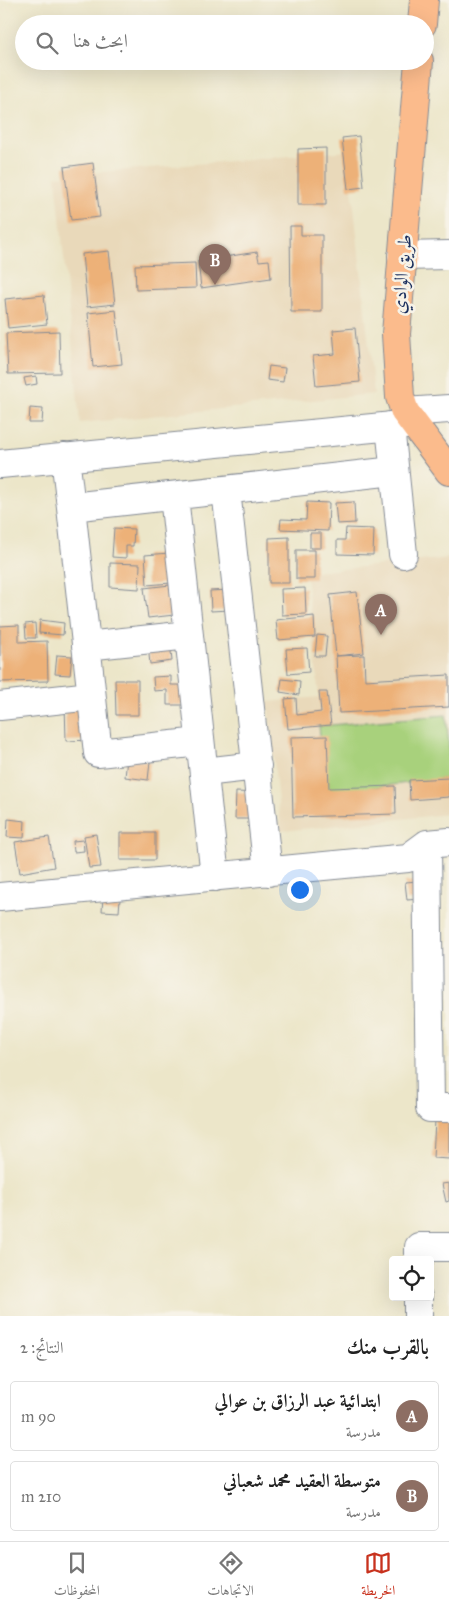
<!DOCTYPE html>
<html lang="ar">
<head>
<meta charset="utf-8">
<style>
  body { margin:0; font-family:"IM FELL Great Primer",Amiri,serif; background:#f6f6f6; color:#222; direction:rtl }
  .controls { position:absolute; right:15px; bottom:15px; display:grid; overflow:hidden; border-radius:5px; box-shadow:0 5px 20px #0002 }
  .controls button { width:45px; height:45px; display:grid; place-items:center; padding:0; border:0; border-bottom:1px solid #e0e0e0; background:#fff; color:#222; font:25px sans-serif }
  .you { position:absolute; left:299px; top:889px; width:18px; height:18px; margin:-12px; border:4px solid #fff; border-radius:50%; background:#1a73e8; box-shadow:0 0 0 8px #1a73e833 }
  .badge { display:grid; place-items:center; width:32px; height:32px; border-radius:50%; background:#c8321e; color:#fff; font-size:16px; font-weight:700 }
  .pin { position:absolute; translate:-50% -41px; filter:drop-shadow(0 1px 2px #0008) }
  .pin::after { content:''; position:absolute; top:26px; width:18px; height:15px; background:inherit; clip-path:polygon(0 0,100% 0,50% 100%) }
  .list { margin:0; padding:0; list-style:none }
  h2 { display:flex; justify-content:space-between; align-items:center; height:65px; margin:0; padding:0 20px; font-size:21px }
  h2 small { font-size:16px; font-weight:400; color:#767676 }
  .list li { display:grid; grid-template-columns:32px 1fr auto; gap:15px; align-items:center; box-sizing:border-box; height:70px; margin:0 10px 10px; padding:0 10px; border:1px solid #e0e0e0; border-radius:5px }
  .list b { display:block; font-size:19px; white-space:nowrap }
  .list p { margin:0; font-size:16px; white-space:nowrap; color:#767676 }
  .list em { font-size:16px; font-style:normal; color:#767676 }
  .icon { flex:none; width:28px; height:28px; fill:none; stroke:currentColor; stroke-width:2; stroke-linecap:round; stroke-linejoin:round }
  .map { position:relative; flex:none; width:449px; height:1316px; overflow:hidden; direction:ltr }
  .search { position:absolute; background:#fff; box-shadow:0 5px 20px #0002; left:15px; right:15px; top:15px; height:55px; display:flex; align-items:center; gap:12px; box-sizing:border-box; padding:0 18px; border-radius:28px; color:#767676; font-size:19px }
  .sheet { height:225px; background:#fff }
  nav { display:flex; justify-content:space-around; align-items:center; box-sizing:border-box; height:70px; border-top:1px solid #e0e0e0; background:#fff; font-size:14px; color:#767676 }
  nav a { display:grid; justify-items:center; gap:2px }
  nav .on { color:#c8321e }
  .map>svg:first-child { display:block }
  .built { fill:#e9d9ba }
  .green { fill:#a8d17c; stroke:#62806d }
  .building { fill:#edb178 }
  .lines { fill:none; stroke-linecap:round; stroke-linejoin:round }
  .minor-casing { stroke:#848a94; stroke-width:30 }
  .major-casing { stroke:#848a94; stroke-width:30 }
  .minor { stroke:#fff; stroke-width:28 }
  .major { stroke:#fbbb8c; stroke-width:28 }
  .labels { text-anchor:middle; stroke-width:5; stroke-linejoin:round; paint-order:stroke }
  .street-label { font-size:19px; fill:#1b2f5e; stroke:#f7f3e8 }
</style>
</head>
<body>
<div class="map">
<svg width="449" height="1316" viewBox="0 0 449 1316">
  <rect width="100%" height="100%" fill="#f7f3e8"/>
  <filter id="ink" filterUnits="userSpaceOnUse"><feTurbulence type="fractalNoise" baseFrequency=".02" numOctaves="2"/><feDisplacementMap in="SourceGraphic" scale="10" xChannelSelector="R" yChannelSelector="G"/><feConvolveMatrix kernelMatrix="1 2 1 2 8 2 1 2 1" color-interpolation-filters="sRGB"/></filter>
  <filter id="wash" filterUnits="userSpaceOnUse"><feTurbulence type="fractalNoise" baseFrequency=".0096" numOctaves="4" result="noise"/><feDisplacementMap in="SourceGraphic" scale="20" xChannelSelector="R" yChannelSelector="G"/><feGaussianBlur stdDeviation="1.12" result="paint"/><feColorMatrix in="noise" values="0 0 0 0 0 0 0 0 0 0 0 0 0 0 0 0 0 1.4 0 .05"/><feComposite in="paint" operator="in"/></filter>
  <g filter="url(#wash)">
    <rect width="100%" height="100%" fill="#ece6c9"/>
    <path class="built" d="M 348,151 L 374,394 L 80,423 L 56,176 Z
      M 449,558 L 449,814 L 281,831 L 268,702 L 319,697 L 306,573 Z"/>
    <path class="green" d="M 446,715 L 449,745 L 449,778 L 326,793 L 319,726 Z"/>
    <g id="blocks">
      <path class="building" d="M 359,136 L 364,187 L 348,189 L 342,138 Z
        M 326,148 L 326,205 L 298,205 L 298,149 Z
        M 93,163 L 100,217 L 71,220 L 64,167 Z
        M 290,226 L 301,226 L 301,235 L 322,235 L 322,312 L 291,312 Z
        M 109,251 L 115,304 L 87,307 L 82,254 Z
        M 257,252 L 259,261 L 269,260 L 271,278 L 201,288 L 198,261 Z
        M 195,263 L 196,288 L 136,290 L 135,265 Z
        M 44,295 L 47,324 L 8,328 L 5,299 Z
        M 116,310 L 122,364 L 93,367 L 88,313 Z
        M 355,328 L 360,382 L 316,386 L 313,356 L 335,354 L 333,330 Z
        M 59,331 L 60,373 L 8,374 L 6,333 Z
        M 269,366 L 285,368 L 283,382 L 267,380 Z
        M 36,376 L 37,384 L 26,386 L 24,378 Z
        M 30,408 L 43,409 L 42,423 L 29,423 Z
        M 307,502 L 329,503 L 328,531 L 280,529 L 281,519 L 306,520 Z
        M 354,502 L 355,523 L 337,524 L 335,503 Z
        M 114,528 L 134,529 L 133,546 L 126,546 L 126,558 L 112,557 Z
        M 346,528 L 374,529 L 373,555 L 337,554 L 337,540 L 345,540 Z
        M 310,533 L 321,533 L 321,548 L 310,548 Z
        M 289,537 L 289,583 L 269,583 L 269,538 Z
        M 296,550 L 315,550 L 315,579 L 296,579 Z
        M 169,553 L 171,583 L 147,585 L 145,555 Z
        M 110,563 L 140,564 L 139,589 L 110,587 Z
        M 170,585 L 174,615 L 148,618 L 144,588 Z
        M 305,588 L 306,614 L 282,615 L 281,589 Z
        M 229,590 L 229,610 L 211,611 L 210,591 Z
        M 357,592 L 364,653 L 336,656 L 330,595 Z
        M 314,616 L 315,637 L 278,640 L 276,620 Z
        M 40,620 L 64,623 L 63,635 L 39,633 Z
        M 35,623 L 36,638 L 26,638 L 25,624 Z
        M 19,625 L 19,642 L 47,641 L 48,681 L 0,682 L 0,626 Z
        M 317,635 L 327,636 L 325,656 L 315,656 Z
        M 170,643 L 172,661 L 150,664 L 148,646 Z
        M 307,648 L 309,672 L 288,674 L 286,649 Z
        M 57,655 L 72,656 L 70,675 L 55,674 Z
        M 364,655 L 365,680 L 449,675 L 449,707 L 339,713 L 336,656 Z
        M 171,676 L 171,685 L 183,685 L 184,705 L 167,705 L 167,690 L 154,691 L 153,677 Z
        M 282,679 L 300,681 L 299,695 L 280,692 Z
        M 115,680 L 138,680 L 138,715 L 116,715 Z
        M 319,692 L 327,692 L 331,725 L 288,729 L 285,699 L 296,698 L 297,715 L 321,712 Z
        M 91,703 L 92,740 L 66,741 L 65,704 Z
        M 327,736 L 329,788 L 395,786 L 396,814 L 293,817 L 291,737 Z
        M 127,759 L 150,762 L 148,780 L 125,777 Z
        M 449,778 L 449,797 L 410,800 L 409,780 Z
        M 236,792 L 259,793 L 258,819 L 235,819 Z
        M 8,819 L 25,821 L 24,838 L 7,837 Z
        M 120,833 L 155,833 L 155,860 L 120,860 Z
        M 96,834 L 101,867 L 89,868 L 84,836 Z
        M 49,837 L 54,867 L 20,873 L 15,842 Z
        M 83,840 L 84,851 L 74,852 L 73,841 Z
        M 432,880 L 433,898 L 407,900 L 405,882 Z
        M 103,897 L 120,899 L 119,912 L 102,911 Z
        M 436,1101 L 449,1102 L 449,1159 L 433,1158 Z
        M 449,1183 L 449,1201 L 446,1202 L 442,1184 Z"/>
    </g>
  </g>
  <g filter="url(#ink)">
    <use href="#blocks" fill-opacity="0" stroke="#848a94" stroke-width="1"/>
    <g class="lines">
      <defs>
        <path id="minor" d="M 402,256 L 449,255
          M 405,412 L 449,409
          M 390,426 L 403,554
          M 65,457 L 71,507 L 394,471
          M 0,464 L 414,424
          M 226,490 L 268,872
          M 174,496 L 215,877
          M 71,507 L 98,753 L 200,742
          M 86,646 L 189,635
          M 0,706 L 91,696
          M 204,772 L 257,766
          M 427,844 L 430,1108 L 449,1108
          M 0,897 L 408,858 L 427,844 L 449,842
          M 419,1260 L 419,1247 L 449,1247
          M 418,1316 L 418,1297"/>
        <path id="major" d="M 422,24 L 424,0
          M 419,61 L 396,334 L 400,397 L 405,412 L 449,471"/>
      </defs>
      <use href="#minor" class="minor-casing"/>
      <use href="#major" class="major-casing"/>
      <use href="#minor" class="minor"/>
      <use href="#major" class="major"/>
    </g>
  </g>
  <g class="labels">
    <g class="street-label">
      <text transform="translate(401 274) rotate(-85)" y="7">طريق الوادي</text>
    </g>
  </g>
</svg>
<div class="controls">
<button><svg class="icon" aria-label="locate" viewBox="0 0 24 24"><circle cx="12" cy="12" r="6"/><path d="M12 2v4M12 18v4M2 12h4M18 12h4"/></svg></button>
</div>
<div class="you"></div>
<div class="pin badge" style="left:381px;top:635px;background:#8d6e63">A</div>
<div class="pin badge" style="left:215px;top:285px;background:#8d6e63">B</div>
<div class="search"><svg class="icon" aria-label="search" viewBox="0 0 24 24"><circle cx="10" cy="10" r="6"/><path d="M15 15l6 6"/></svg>ابحث هنا</div>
</div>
<section class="sheet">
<h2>بالقرب منك<small>النتائج: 2</small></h2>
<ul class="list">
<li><span class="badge" style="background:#8d6e63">A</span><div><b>ابتدائية عبد الرزاق بن عوالي</b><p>مدرسة</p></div><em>90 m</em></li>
<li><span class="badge" style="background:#8d6e63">B</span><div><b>متوسطة العقيد محمد شعباني</b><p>مدرسة</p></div><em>210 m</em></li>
</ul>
</section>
<nav>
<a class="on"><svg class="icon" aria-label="map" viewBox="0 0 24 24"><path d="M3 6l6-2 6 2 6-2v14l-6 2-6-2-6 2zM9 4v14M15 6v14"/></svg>الخريطة</a>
<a><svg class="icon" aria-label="directions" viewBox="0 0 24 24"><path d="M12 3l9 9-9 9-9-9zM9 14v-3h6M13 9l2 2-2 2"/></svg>الاتجاهات</a>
<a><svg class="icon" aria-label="saved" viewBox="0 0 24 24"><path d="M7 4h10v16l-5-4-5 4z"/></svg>المحفوظات</a>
</nav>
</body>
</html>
